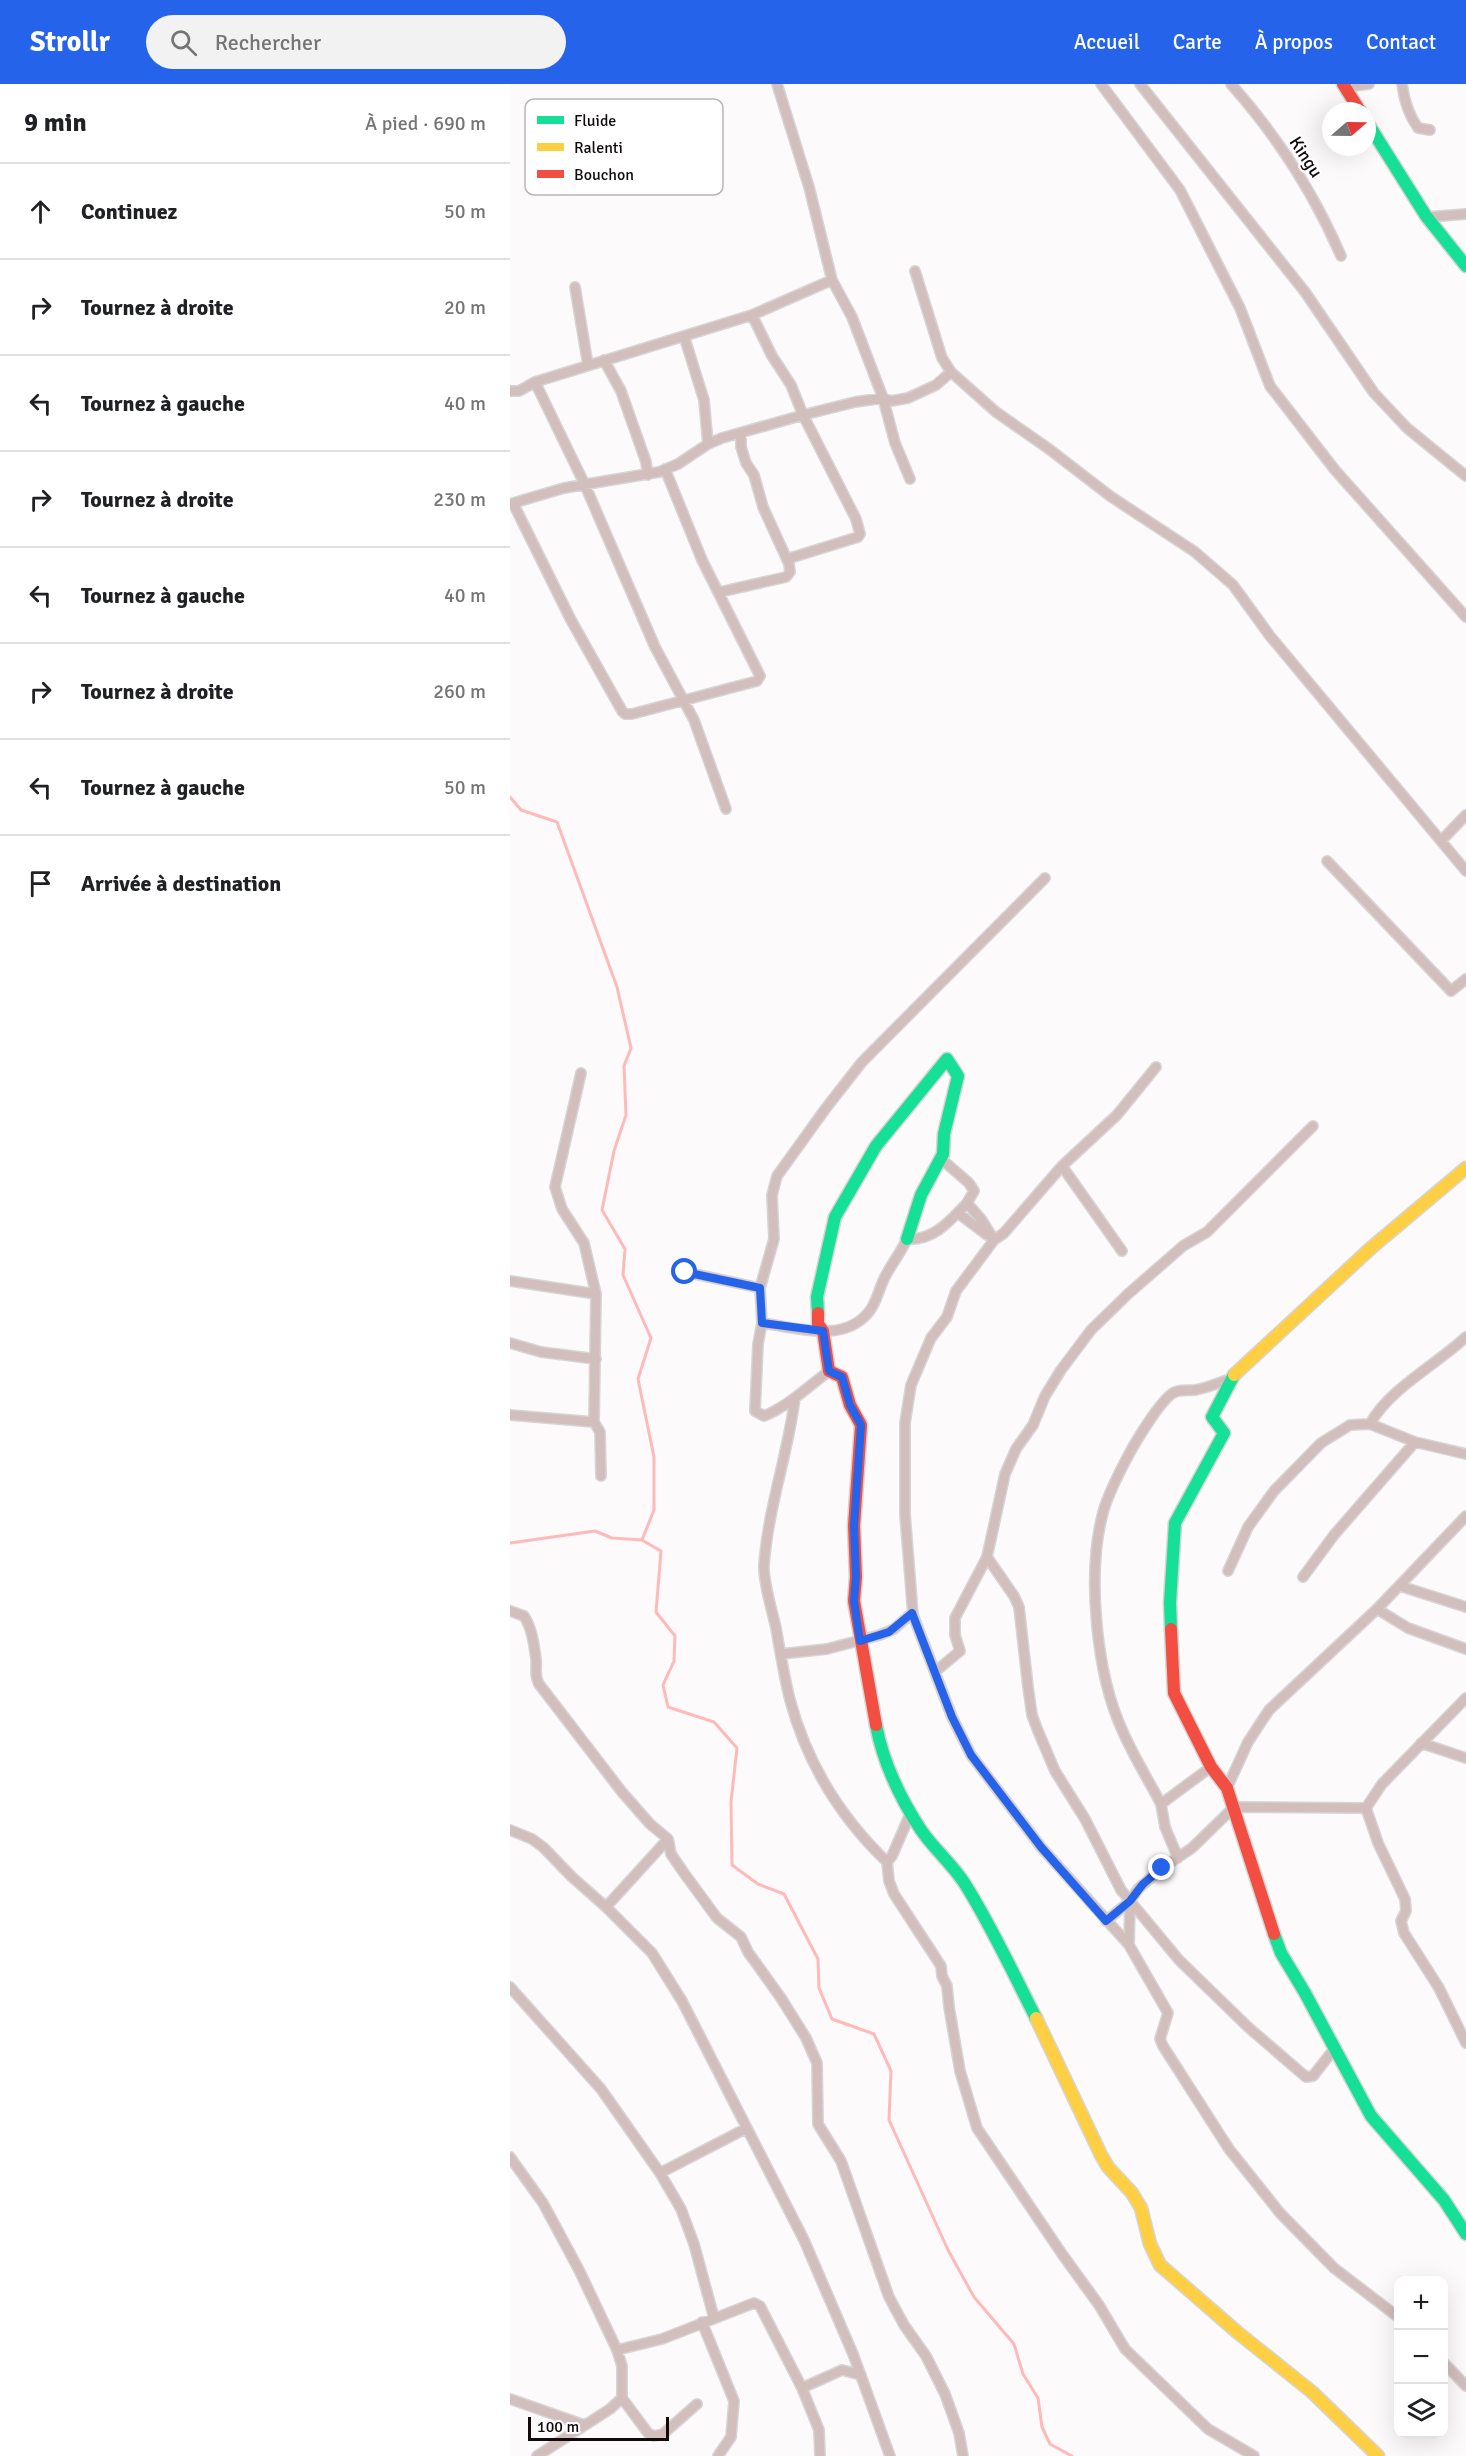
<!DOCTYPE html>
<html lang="fr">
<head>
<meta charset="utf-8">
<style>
  body { margin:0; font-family:Signika,sans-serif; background:#f2f2f2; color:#202124 }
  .controls { position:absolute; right:18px; bottom:18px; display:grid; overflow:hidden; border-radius:12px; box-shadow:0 6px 24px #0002 }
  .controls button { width:54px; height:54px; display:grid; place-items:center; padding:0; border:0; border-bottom:2px solid #e0e0e0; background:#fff; color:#202124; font:30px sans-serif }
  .compass { position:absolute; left:812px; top:18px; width:54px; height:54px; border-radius:50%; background:#fff; box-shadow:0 6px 24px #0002; rotate:70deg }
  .scale { position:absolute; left:18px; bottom:15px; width:141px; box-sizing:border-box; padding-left:6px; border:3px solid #100a0a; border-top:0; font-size:16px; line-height:21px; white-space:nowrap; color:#100a0a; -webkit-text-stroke:4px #fff; paint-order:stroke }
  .stop { position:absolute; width:18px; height:18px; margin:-14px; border:4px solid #2563eb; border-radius:50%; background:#fff }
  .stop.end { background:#2563eb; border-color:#fff; box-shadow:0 2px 6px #0008 }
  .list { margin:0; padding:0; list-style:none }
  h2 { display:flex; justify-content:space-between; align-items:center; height:78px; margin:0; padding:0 24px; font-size:26px }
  h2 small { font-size:20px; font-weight:400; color:#757577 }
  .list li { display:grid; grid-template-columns:39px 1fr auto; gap:18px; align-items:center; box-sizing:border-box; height:96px; padding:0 24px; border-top:2px solid #e0e0e0 }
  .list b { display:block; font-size:22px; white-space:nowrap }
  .list em { font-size:20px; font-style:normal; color:#757577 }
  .icon { flex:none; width:33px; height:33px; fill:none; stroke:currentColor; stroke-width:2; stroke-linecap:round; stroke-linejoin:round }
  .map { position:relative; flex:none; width:956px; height:2372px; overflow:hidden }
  header { display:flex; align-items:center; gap:36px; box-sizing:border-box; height:84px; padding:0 30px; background:#2563eb; color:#fff }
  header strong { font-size:28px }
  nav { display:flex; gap:33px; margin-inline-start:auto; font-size:21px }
  .search { width:420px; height:54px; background:#f2f2f2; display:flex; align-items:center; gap:15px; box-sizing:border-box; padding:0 21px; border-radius:33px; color:#757577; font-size:22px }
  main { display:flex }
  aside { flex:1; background:#fff }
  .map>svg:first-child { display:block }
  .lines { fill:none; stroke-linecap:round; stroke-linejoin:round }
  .stream { stroke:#febab8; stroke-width:3 }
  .street-casing { stroke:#d6d4d4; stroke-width:12 }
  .fast-casing { stroke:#d6d4d4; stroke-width:15 }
  .slow-casing { stroke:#d6d4d4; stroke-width:15 }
  .jam-casing { stroke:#d6d4d4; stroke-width:15 }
  .street { stroke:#d2bebd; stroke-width:9 }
  .fast { stroke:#16e098; stroke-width:12 }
  .slow { stroke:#ffcf43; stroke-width:12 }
  .jam { stroke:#f24e42; stroke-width:12 }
  .route { stroke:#2563eb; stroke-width:8 }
  .labels { text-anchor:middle; stroke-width:4.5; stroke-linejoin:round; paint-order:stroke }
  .street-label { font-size:18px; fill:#100a0a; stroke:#fff }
  .key { fill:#fff; stroke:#b7b6b6; stroke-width:1.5 }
  .key-label { font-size:16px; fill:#100a0a }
</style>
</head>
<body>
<header>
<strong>Strollr</strong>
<div class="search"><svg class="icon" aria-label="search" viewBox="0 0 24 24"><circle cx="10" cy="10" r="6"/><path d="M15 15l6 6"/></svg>Rechercher</div>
<nav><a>Accueil</a><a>Carte</a><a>À propos</a><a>Contact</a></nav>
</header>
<main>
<aside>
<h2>9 min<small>À pied · 690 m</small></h2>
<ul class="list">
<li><svg class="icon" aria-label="ahead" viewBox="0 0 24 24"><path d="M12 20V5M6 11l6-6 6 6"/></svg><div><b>Continuez</b></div><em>50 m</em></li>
<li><svg class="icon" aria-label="right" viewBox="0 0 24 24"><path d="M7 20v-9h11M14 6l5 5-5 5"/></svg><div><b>Tournez à droite</b></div><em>20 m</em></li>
<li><svg class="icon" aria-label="left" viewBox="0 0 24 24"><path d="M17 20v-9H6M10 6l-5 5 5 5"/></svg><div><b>Tournez à gauche</b></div><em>40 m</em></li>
<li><svg class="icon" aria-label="right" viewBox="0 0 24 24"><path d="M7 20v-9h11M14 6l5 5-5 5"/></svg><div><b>Tournez à droite</b></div><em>230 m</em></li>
<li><svg class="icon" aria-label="left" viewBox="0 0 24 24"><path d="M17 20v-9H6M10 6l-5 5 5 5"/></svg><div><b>Tournez à gauche</b></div><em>40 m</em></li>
<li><svg class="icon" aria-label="right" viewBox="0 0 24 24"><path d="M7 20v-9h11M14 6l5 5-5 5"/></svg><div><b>Tournez à droite</b></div><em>260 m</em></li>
<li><svg class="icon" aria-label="left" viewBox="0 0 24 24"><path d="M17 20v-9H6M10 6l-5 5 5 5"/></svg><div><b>Tournez à gauche</b></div><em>50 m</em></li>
<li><svg class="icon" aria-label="arrive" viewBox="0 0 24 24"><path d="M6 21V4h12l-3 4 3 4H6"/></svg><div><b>Arrivée à destination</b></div></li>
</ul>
</aside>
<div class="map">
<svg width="956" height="2372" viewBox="0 0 956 2372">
  <rect width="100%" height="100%" fill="#fcfafa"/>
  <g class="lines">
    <path class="stream" d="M 0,713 L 11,726 L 47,738 L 107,903 L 121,964 L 114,982 L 116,1031 L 104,1067 L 92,1126 L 115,1165 L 113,1191 L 141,1254 L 128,1295 L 144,1373 L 144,1426 L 132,1456 L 151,1467 L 146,1528 L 165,1552 L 164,1577 L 153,1601 L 158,1623 L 204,1638 L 227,1664 L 221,1718 L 222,1781 L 248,1800 L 274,1810 L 308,1875 L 309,1904 L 322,1935 L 364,1950 L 381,1987 L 379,2036 L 438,2166 L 464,2213 L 504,2260 L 513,2290 L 528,2314 L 532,2343 L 540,2360 L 562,2372
      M 0,1459 L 85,1447 L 102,1454 L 132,1456"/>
    <defs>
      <path id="street" d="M 267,0 L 299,103 L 322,196 L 342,233 L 373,314 L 385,359 L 400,395
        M 591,0 L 670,106 L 730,224 L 760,302 L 825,386 L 956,533
        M 630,0 L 795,208 L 864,309 L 897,344 L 956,392
        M 721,0 C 768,53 803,107 831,172
        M 892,0 C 894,16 898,30 908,44 L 920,46
        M 835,3 L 859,0
        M 918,133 L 956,130
        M 405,187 L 432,274 L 441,288 L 486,328 L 539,365 L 600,412 L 685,468 L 723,501 L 760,552 L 956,787
        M 65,203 L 78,281
        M 242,231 L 322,196
        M 174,252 L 194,316 L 198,360
        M 94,276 L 111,307 L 136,378 L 138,391
        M 25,298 L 75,401 L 145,563 L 184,636 L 216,725
        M 0,307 L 9,307 L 25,298 L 242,231 L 262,272 L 281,301 L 293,331 L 212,354 L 198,360 L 168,380 L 149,388 L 54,404 L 0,420
        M 3,419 L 61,536 L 112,627 L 115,630 L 122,630 L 247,597 L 250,592 L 192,476 L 155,385
        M 277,475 L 348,453 L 350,450 L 346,435 L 293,331 L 345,318 L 373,314 L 381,317 L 398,314 L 426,301 L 441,288
        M 210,508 L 276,493 L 280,488 L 279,480 L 253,423 L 244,391 L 236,379 L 231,363 L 231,349
        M 931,757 L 956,731
        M 817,777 L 941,907 L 956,895
        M 646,983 L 607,1031 L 552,1082 L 494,1149 L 484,1156 L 446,1207 L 437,1233 L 421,1254 L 401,1301 L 395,1339 L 395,1430 L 403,1531 L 442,1633 L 461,1671 L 531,1763 L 619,1861 L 658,1929 L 650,1955 L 653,1962 L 719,2065 L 770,2129 L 824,2184 L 888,2233
        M 71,989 L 45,1103 L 52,1125 L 74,1159 L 86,1210 L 84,1338 L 90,1348 L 91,1392
        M 430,1074 L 459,1099 L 464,1107 L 457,1119 L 471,1135 L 484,1156
        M 552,1082 L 612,1167
        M 448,1129 L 477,1151
        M 175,1188 L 250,1204
        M 0,1197 L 86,1210
        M 252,1239 C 285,1243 332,1260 358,1229 C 367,1219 369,1203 376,1191 C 383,1178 391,1168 397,1155 C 423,1157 440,1137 457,1119
        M 0,1259 L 31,1268 L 86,1275
        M 319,1287 C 298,1303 278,1322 254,1332 L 245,1327 L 248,1260 L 252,1239 L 250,1204 L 264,1155 L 262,1111 L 267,1092 L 316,1024 L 352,978 L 535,794
        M 285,1314 C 278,1370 258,1424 254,1481 C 253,1498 262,1526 266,1544 C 270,1567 274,1592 280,1616 C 297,1679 330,1733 377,1778
        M 0,1331 L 84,1338
        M 860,1340 C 879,1305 926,1281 956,1253
        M 477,1473 L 504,1512 L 509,1523 L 518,1603 L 522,1631 L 528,1647 L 545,1687 L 575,1735 L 611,1806 L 669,1876 L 738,1943 L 796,1993 L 803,1992 L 825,1964
        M 718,1487 L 738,1443 L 764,1407 L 811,1359 L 840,1341 L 860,1340 L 905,1358 L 956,1370
        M 793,1493 L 824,1451 L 905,1358
        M 890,1502 L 956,1523
        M 867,1525 L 898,1544 L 956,1565
        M 0,1527 L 14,1532 C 22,1544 24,1561 26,1575 C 27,1584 24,1591 29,1600 L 112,1708 L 140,1740 L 158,1755 L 161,1770 L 174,1789 L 207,1834 L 231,1853 L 238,1868 L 271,1914 L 296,1954 L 307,1979 L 308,2040 L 331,2077 L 379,2213 L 394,2241 L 416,2272 L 435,2310 L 449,2349 L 453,2372
        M 271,1570 L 317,1565 L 370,1551 L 384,1545 L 402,1529
        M 426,1587 L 450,1567 L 445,1551 L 445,1534 L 477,1473 L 495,1390 L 506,1365 L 523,1341 L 535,1312 L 551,1286 L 581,1246 L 618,1210 L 673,1162 L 697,1148 L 803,1042
        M 956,1614 L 872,1700 L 856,1724 L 868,1759 L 895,1815 L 896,1827 L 891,1837 L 894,1849 L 929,1904 L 956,1959
        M 911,1659 L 956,1674
        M 717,1704 L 738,1658 L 759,1626 L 867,1525 L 956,1432
        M 651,1720 C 639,1697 624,1673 613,1648 C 586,1590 576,1487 594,1425 C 600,1406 609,1389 618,1372 C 626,1357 650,1317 663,1309 C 670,1305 677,1307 685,1306 C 697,1304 708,1299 720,1295
        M 401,1728 L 382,1772 L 377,1778 L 379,1797 L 384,1810 L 431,1882 L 432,1892 L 437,1902 L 439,1923 L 450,1987 L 467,2044 L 552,2170 L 589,2221 L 615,2265 L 698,2345 L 744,2372
        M 0,1746 L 22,1755 L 33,1763 L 62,1793 L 96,1823 L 142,1869 L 172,1917 L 294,2156 L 343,2270 L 380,2372
        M 668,1774 L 655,1743 L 651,1720 L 701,1683
        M 96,1823 L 158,1755
        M 596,1837 L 620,1817
        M 619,1861 L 620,1817 L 628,1805 L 652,1784 L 682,1764 L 724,1723 L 856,1724
        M 0,1903 L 91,2005 L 150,2089 L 171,2125 L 184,2160 L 204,2234
        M 0,2073 L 33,2119 L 69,2186 L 107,2266 L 112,2282 L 112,2314 L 100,2325 L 27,2372
        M 150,2089 L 237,2044
        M 192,2238 L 224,2317 L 221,2353 L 208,2372
        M 107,2266 L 152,2255 L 244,2219 L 250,2222 L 292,2304 L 309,2346 L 310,2372
        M 934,2279 L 956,2302
        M 292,2304 L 332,2286 L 351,2291
        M 112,2314 L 138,2349 L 144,2352 L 153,2350 L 187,2320
        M 0,2315 L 74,2341"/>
      <path id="fast" d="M 857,38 L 916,132 L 956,182
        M 308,1229 L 307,1213 L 325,1133 L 366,1062 L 437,975 L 448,992 L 434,1050 L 433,1070 L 411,1111 L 397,1155
        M 661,1545 L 660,1519 L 665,1439 L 714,1349 L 702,1333 L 724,1291
        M 366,1641 C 373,1678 390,1714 411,1746 C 424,1765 442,1780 455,1800 C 482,1843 503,1889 526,1934
        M 764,1850 L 771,1869 L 795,1909 L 861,2032 L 934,2116 L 956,2150"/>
      <path id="slow" d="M 724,1291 L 861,1164 L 956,1084
        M 526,1934 L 591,2071 L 598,2083 L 622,2109 L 631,2124 L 640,2160 L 650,2181 L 727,2248 L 802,2308 L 868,2372"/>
      <path id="jam" d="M 833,0 L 850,27
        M 308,1229 L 308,1240 L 313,1247 L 319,1287 L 332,1293 L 340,1321 L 351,1341 L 344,1442 L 346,1493 L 344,1517 L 366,1641
        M 661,1545 L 664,1609 L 701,1683 L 717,1704 L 764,1850"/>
    </defs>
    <use href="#street" class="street-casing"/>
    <use href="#fast" class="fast-casing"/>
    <use href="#slow" class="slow-casing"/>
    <use href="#jam" class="jam-casing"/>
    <use href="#street" class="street"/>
    <use href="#fast" class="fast"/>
    <use href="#slow" class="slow"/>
    <use href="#jam" class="jam"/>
  </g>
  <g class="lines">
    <path class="route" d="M 175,1188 L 250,1204 L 252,1239 L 313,1247 L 319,1287 L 332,1293 L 340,1321 L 351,1341 L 344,1442 L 346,1493 L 344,1517 L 350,1557 L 379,1548 L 402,1529 L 442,1633 L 461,1671 L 531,1763 L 596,1837 L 620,1817 L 633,1800 L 652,1784"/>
  </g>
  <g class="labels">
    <g class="street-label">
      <text transform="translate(796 73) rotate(57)" y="6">Kingu</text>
    </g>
  </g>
  <rect x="15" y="15" width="198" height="96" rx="9" class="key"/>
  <rect x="27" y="32" width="27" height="8" fill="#16e098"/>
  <rect x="27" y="59" width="27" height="8" fill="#ffcf43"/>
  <rect x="27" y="86" width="27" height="8" fill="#f24e42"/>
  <g class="key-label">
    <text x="64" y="42">Fluide</text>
    <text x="64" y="69">Ralenti</text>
    <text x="64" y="96">Bouchon</text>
  </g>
</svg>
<div class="controls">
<button>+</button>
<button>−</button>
<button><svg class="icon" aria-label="layers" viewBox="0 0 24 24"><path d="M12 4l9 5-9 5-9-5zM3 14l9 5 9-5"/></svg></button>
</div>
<svg class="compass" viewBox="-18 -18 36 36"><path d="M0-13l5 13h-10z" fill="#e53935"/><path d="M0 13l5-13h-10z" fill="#757577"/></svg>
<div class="scale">100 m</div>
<div class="stop" style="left:175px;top:1188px"></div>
<div class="stop end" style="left:652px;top:1784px"></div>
</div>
</main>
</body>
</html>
